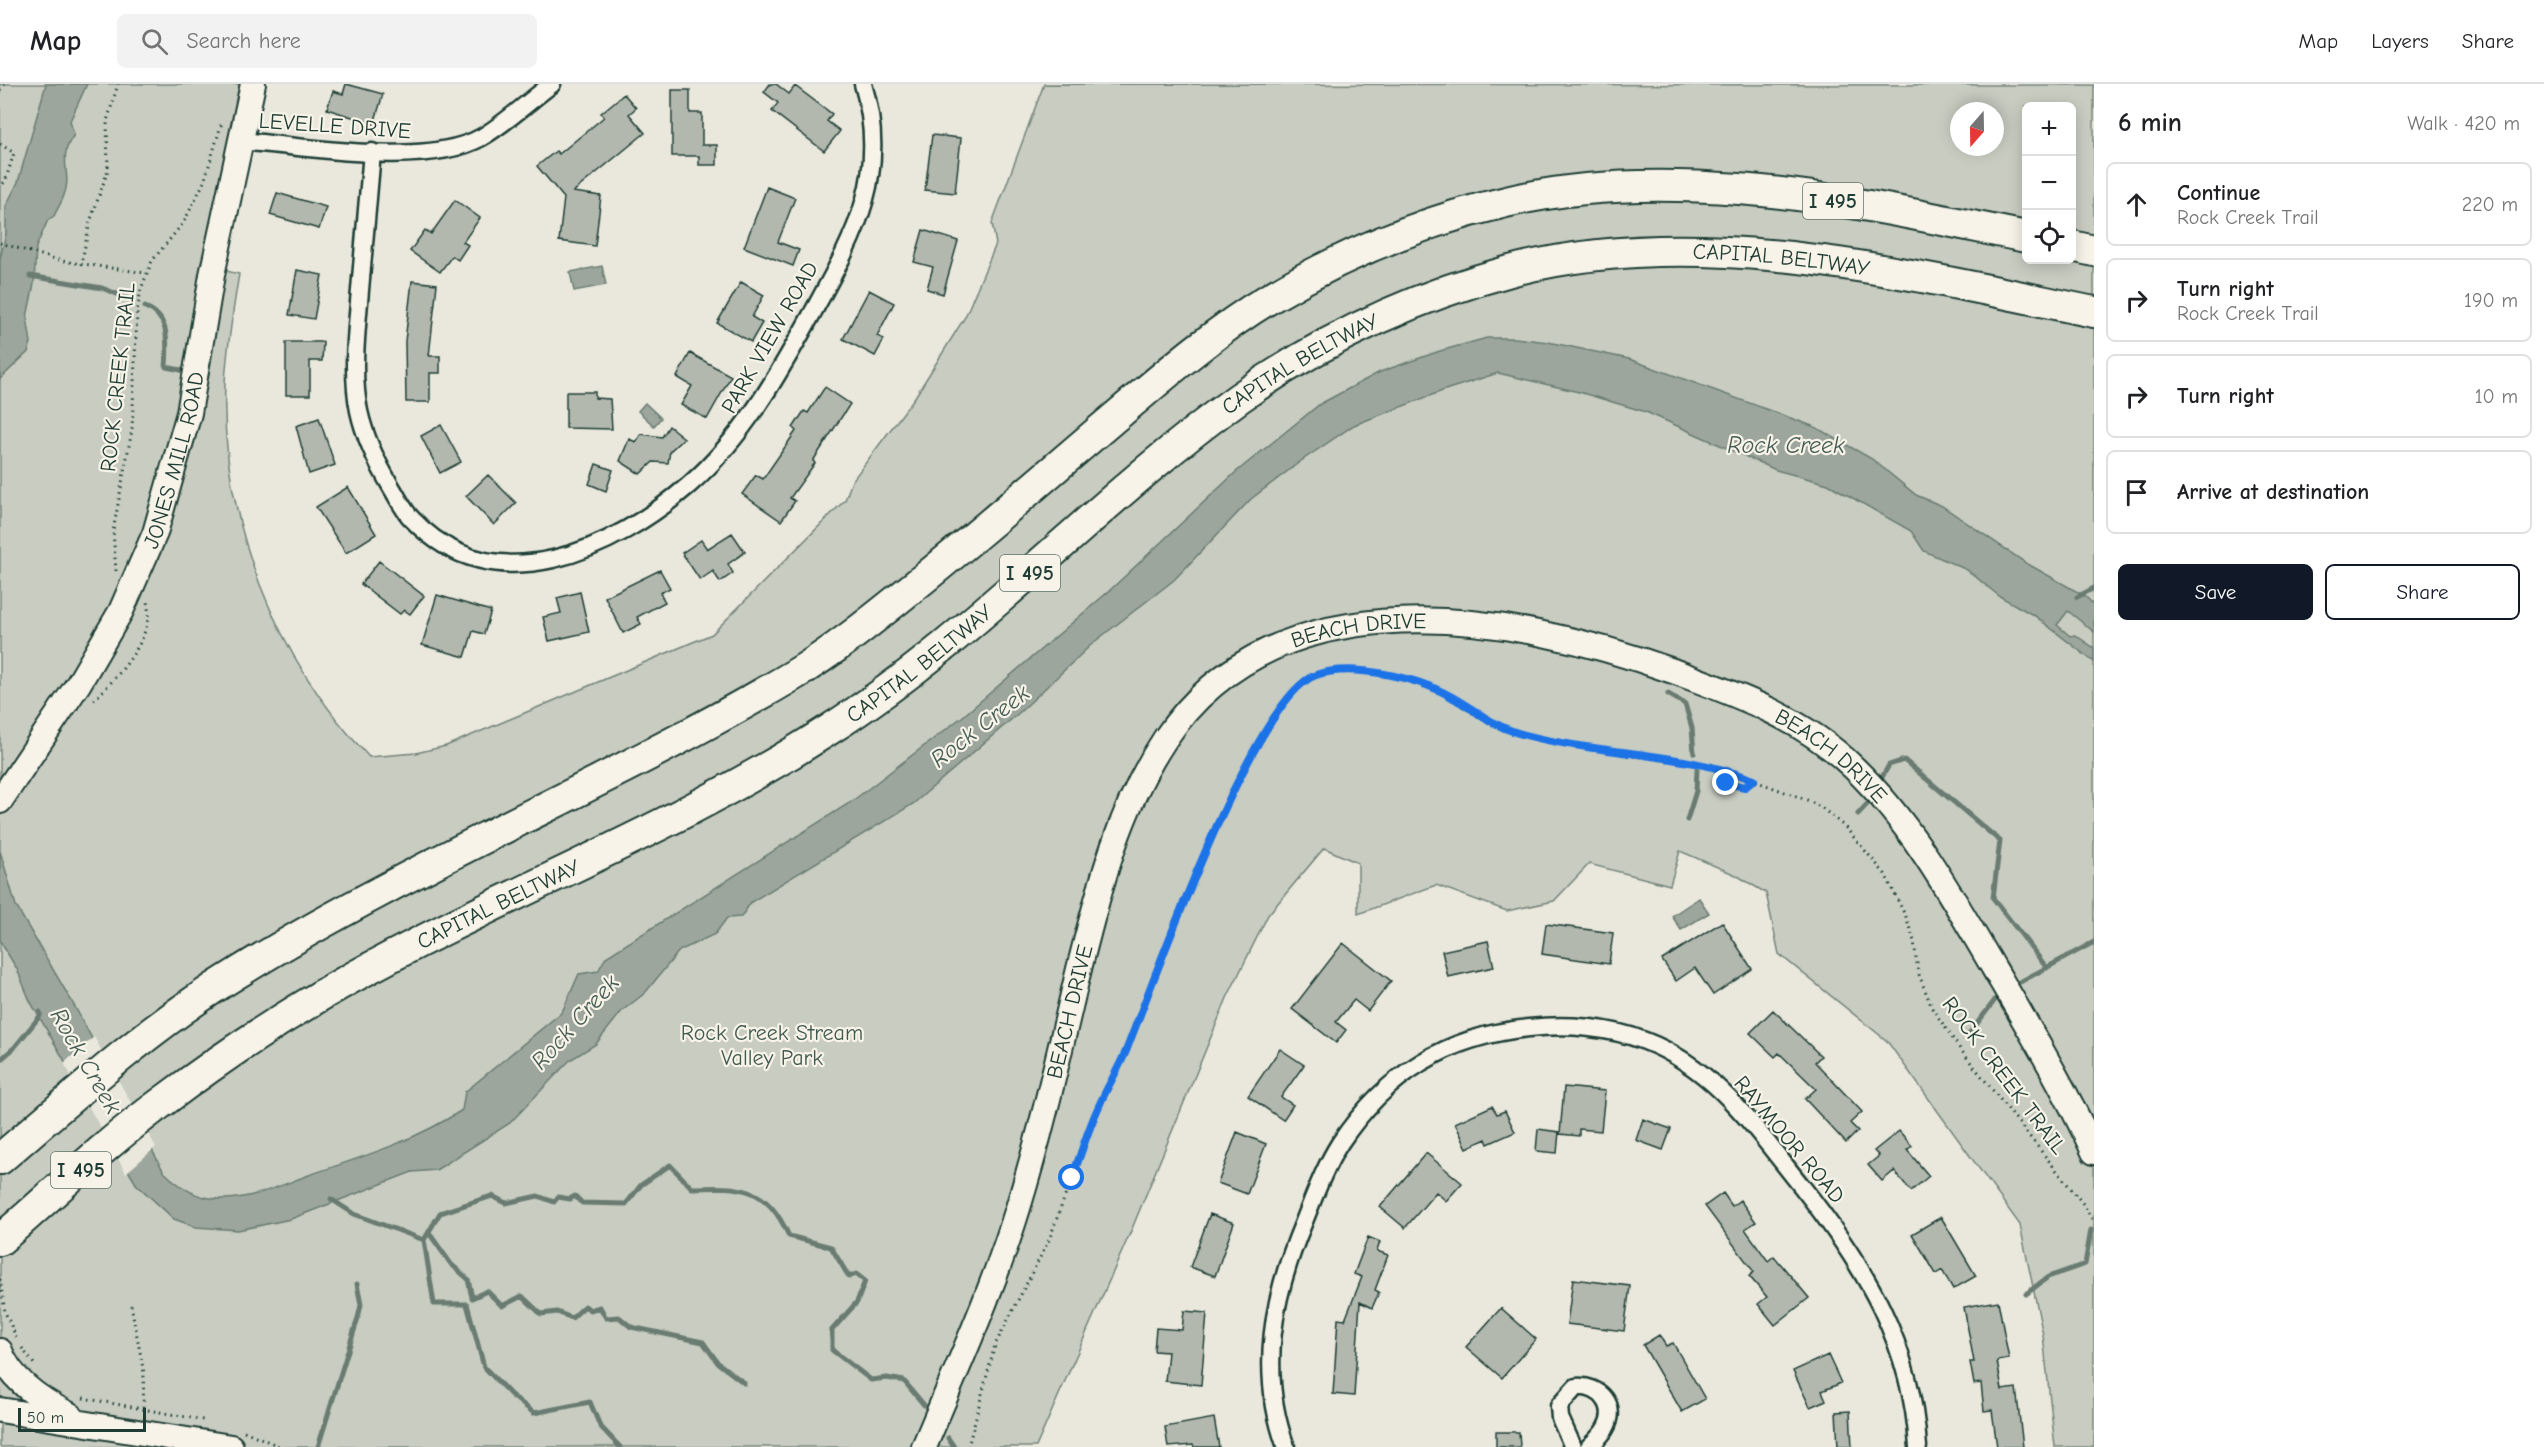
<!DOCTYPE html>
<html lang="en">
<head>
<meta charset="utf-8">
<style>
  body { margin:0; font-family:"Comic Neue",sans-serif; background:#f2f2f2; color:#202124 }
  .controls { position:absolute; right:18px; top:18px; display:grid; overflow:hidden; border-radius:9px; box-shadow:0 3px 15px #0003 }
  .controls button { width:54px; height:54px; display:grid; place-items:center; padding:0; border:0; border-bottom:2px solid #e0e0e0; background:#fff; color:#202124; font:30px sans-serif }
  .compass { position:absolute; left:1950px; top:18px; width:54px; height:54px; border-radius:50%; background:#fff; box-shadow:0 3px 15px #0003; rotate:200deg }
  .scale { position:absolute; left:18px; bottom:15px; width:128px; box-sizing:border-box; padding-left:6px; border:3px solid #1f3d34; border-top:0; font-size:16px; line-height:21px; white-space:nowrap; color:#1f3d34; -webkit-text-stroke:4px #f7f3e8; paint-order:stroke }
  .stop { position:absolute; width:18px; height:18px; margin:-14px; border:4px solid #1a73e8; border-radius:50%; background:#fff }
  .stop.end { background:#1a73e8; border-color:#fff; box-shadow:0 2px 6px #0008 }
  .list { margin:0; padding:0; list-style:none }
  h2 { display:flex; justify-content:space-between; align-items:center; height:78px; margin:0; padding:0 24px; font-size:26px }
  h2 small { font-size:20px; font-weight:400; color:#757577 }
  .list li { display:grid; grid-template-columns:39px 1fr auto; gap:18px; align-items:center; box-sizing:border-box; height:84px; margin:0 12px 12px; padding:0 12px; border:2px solid #e0e0e0; border-radius:9px }
  .list b { display:block; font-size:22px; white-space:nowrap }
  .list p { margin:0; font-size:20px; white-space:nowrap; color:#757577 }
  .list em { font-size:20px; font-style:normal; color:#757577 }
  .actions { display:flex; gap:12px; padding:18px 24px }
  .actions a { flex:1; padding:14px 0; border:2px solid #111827; border-radius:9px; text-align:center; font-size:21px; color:#111827 }
  .actions .main { background:#111827; color:#fff }
  .icon { flex:none; width:33px; height:33px; fill:none; stroke:currentColor; stroke-width:2; stroke-linecap:round; stroke-linejoin:round }
  .map { position:relative; flex:none; width:2094px; height:1363px; overflow:hidden }
  header { display:flex; align-items:center; gap:36px; box-sizing:border-box; height:84px; padding:0 30px; background:#fff; border-bottom:2px solid #e0e0e0 }
  header strong { font-size:28px }
  nav { display:flex; gap:33px; margin-inline-start:auto; font-size:21px }
  .search { width:420px; height:54px; background:#f2f2f2; display:flex; align-items:center; gap:15px; box-sizing:border-box; padding:0 21px; border-radius:9px; color:#757577; font-size:22px }
  main { display:flex }
  aside { flex:1; background:#fff }
  .map>svg:first-child { display:block }
  .green { fill:#c8ccc1; stroke:#74847a; stroke-width:1.5; fill-rule:evenodd }
  .water { fill:#9ca69c; stroke:#6a7c72; stroke-width:1.5 }
  .pier { fill:#eae8dd }
  .lines { fill:none; stroke-linecap:round; stroke-linejoin:round }
  .stream { stroke:#6a7c72; stroke-width:5 }
  .building { fill:#b2b8ae; stroke:#1f3d34; stroke-width:1.5 }
  .street-casing { stroke:#1f3d34; stroke-width:21 }
  .secondary-casing { stroke:#1f3d34; stroke-width:28 }
  .highway-casing { stroke:#1f3d34; stroke-width:34 }
  .path { stroke:#1f3d34; stroke-width:3; stroke-dasharray:1.5 4.5; stroke-linecap:butt }
  .street { stroke:#f7f3e8; stroke-width:16 }
  .secondary { stroke:#f7f3e8; stroke-width:24 }
  .highway { stroke:#f7f3e8; stroke-width:30 }
  .route { stroke:#1a73e8; stroke-width:8 }
  .labels { text-anchor:middle; stroke-width:4.5; stroke-linejoin:round; paint-order:stroke }
  .shield { fill:#f7f3e8; stroke:#60746a; stroke-width:1.5 }
  .shield-label { font-size:21px; font-weight:bold; fill:#1f3d34 }
  .street-label { font-size:22px; fill:#1f3d34; stroke:#f7f3e8 }
  .park-label { font-size:22px; fill:#415a50; stroke:#f7f3e8 }
  .water-label { font-size:24px; font-style:italic; fill:#445c53; stroke:#f7f3e8 }
</style>
</head>
<body>
<header>
<strong>Map</strong>
<div class="search"><svg class="icon" aria-label="search" viewBox="0 0 24 24"><circle cx="10" cy="10" r="6"/><path d="M15 15l6 6"/></svg>Search here</div>
<nav><a>Map</a><a>Layers</a><a>Share</a></nav>
</header>
<main>
<div class="map">
<svg width="2094" height="1363" viewBox="0 0 2094 1363">
  <rect width="100%" height="100%" fill="#eae8dd"/>
  <filter id="ink" filterUnits="userSpaceOnUse"><feTurbulence type="fractalNoise" baseFrequency=".0167" numOctaves="2"/><feDisplacementMap in="SourceGraphic" scale="12" xChannelSelector="R" yChannelSelector="G"/><feConvolveMatrix kernelMatrix="1 2 1 2 8 2 1 2 1" color-interpolation-filters="sRGB"/></filter>
  <g filter="url(#ink)">
    <path class="green" d="M 0,0 L 260,0 L 218,185 L 239,190 C 233,226 227,262 225,299 C 220,436 275,574 369,673 L 416,669 L 446,662 L 712,550 L 845,416 L 852,397 L 915,313 L 965,233 L 996,160 L 992,139 L 1044,0 L 2094,1 L 2094,1363 L 2055,1363 L 2043,1251 L 2020,1141 L 1887,957 L 1779,870 L 1766,809 L 1736,791 L 1680,767 L 1670,801 L 1589,780 L 1554,817 L 1507,827 L 1436,801 L 1358,830 L 1358,779 L 1324,764 L 1268,831 L 1227,914 L 1131,1147 L 1036,1363 L 0,1363 ZM 2026,22 L 2072,22 L 2072,176 L 2026,176 ZM 1959,27 L 1995,27 L 1995,63 L 1959,63 Z"/>
    <path class="water" d="M 46,0 L 87,0 L 70,37 L 74,51 C 56,74 73,90 64,111 C 62,118 57,125 54,132 L 48,136 L 36,163 L 34,200 L 27,233 L 31,259 L 28,268 L 0,295 L 0,175 L 6,150 L 6,122 L 18,98 Z
      M 602,182 L 606,201 L 574,207 L 570,188 Z
      M 1487,254 L 1515,254 L 1548,258 L 1629,275 L 1815,343 L 1872,375 L 1916,411 L 1942,422 L 2026,479 L 2085,512 L 2094,521 L 2094,548 L 2068,527 L 2057,541 L 2070,552 L 2075,551 L 2094,564 L 2094,578 L 2035,532 L 1999,512 L 1967,486 L 1924,467 L 1911,447 L 1828,400 L 1776,386 L 1646,328 L 1579,308 L 1498,289 L 1445,306 L 1354,341 L 1301,377 L 1251,415 L 1174,496 L 1093,559 L 1020,628 L 913,720 L 751,818 L 741,833 L 727,834 L 715,850 L 679,867 L 645,909 L 622,927 L 596,960 L 570,976 L 510,1039 L 436,1086 L 412,1088 L 291,1135 L 238,1146 L 196,1143 L 174,1135 L 136,1100 L 30,917 L 17,885 L 0,857 L 0,767 L 16,822 L 75,923 L 164,1088 C 180,1103 197,1115 220,1115 C 251,1116 281,1101 309,1091 C 362,1073 415,1057 462,1026 L 465,1008 L 562,928 L 579,890 L 598,887 L 606,873 L 851,718 L 962,633 L 1108,508 L 1236,388 L 1320,320 L 1380,288 L 1440,267 Z
      M 645,319 L 661,334 L 654,342 L 638,327 Z
      M 1699,814 L 1709,829 L 1681,846 L 1672,832 Z"/>
    <path class="pier" d="M 94,953 L 156,1063 L 126,1089 L 64,979 Z"/>
    <g class="lines">
      <path class="stream" d="M 30,192 L 102,204 L 127,214
        M 145,223 C 171,233 167,259 166,283 L 181,286
        M 2077,513 L 2094,504
        M 1668,610 L 1685,620 L 1692,644 L 1694,669
        M 1881,695 L 1889,681 L 1904,676 L 2000,757 L 1993,814 L 2047,884
        M 1858,730 L 1870,717
        M 1687,736 L 1696,707 L 1697,685
        M 2020,898 L 2094,858
        M 1969,950 L 1998,912
        M 0,976 L 14,964 L 40,932 L 40,928
        M 331,1115 L 354,1130 L 424,1156 L 434,1220 L 467,1220 L 484,1283 L 511,1311 L 534,1329 L 590,1318 L 600,1342 L 620,1363
        M 429,1149 L 451,1180 L 468,1195 L 472,1214 L 487,1207 L 502,1222 L 522,1212 L 541,1230 L 557,1228 L 572,1234 L 585,1222 L 590,1226 L 600,1223 L 606,1234 L 619,1233 L 631,1243 L 703,1258 L 718,1279 L 744,1299
        M 424,1156 L 440,1129 L 492,1112 L 506,1119 L 538,1112 L 554,1118 L 558,1113 L 570,1115 L 575,1112 L 582,1119 L 626,1120 L 641,1101 L 670,1081 L 692,1104 C 743,1102 766,1102 789,1152 L 831,1163 L 849,1193 L 856,1190 L 865,1197 L 857,1218 L 832,1246 L 832,1266 L 871,1296 L 887,1294 L 904,1297 L 924,1321
        M 2026,1210 L 2048,1193 L 2085,1180 L 2091,1146
        M 948,1354 L 954,1363
        M 318,1363 L 358,1234 L 361,1221 L 357,1200"/>
    </g>
    <path class="building" d="M 346,0 L 383,10 L 374,40 L 327,25 L 333,7 L 343,10 Z
      M 770,0 L 776,0 L 789,10 L 795,2 L 832,30 L 827,37 L 840,47 L 824,67 L 772,27 L 778,19 L 764,8 Z
      M 672,6 L 690,6 L 690,29 L 702,29 L 702,61 L 717,61 L 717,81 L 699,81 L 699,72 L 672,72 Z
      M 624,10 L 636,24 L 629,30 L 645,49 L 573,108 L 601,112 L 595,162 L 559,157 L 564,114 L 537,82 L 556,67 L 559,70 L 604,33 L 601,29 Z
      M 932,51 L 961,54 L 955,109 L 925,106 Z
      M 767,103 L 795,114 L 778,158 L 799,166 L 793,182 L 744,163 Z
      M 277,109 L 326,123 L 319,145 L 270,131 Z
      M 455,116 L 480,134 L 463,158 L 468,161 L 458,176 L 452,172 L 440,188 L 410,167 L 425,146 L 431,150 Z
      M 923,146 L 958,157 L 943,210 L 927,205 L 933,183 L 914,178 Z
      M 297,186 L 322,191 L 314,235 L 289,231 Z
      M 412,197 L 437,200 L 429,272 L 440,272 L 440,289 L 430,289 L 430,318 L 406,318 L 405,257 Z
      M 741,198 L 764,211 L 752,233 L 762,239 L 751,258 L 717,239 Z
      M 869,206 L 894,219 L 877,252 L 884,255 L 875,272 L 843,255 Z
      M 286,258 L 323,258 L 322,277 L 310,277 L 310,311 L 286,311 Z
      M 690,269 L 731,292 L 707,335 L 681,321 L 692,302 L 677,293 Z
      M 825,303 L 850,320 L 813,377 L 815,379 L 790,414 L 795,417 L 781,437 L 742,410 L 756,391 L 763,395 L 796,347 L 793,344 L 804,327 L 808,329 Z
      M 566,308 L 595,308 L 595,314 L 610,315 L 612,345 L 566,344 Z
      M 319,334 L 335,381 L 309,390 L 296,342 Z
      M 441,341 L 461,378 L 440,389 L 421,352 Z
      M 669,342 L 684,354 L 670,367 L 668,379 L 653,378 L 640,390 L 620,377 L 629,355 L 636,358 L 641,350 L 662,353 Z
      M 596,380 L 613,386 L 606,407 L 589,400 Z
      M 488,391 L 516,419 L 494,441 L 466,412 Z
      M 348,403 L 376,450 L 346,469 L 316,423 Z
      M 732,449 L 745,468 L 728,480 L 733,489 L 720,498 L 713,487 L 700,496 L 682,469 L 701,456 L 707,465 Z
      M 379,477 L 424,512 L 410,530 L 404,526 L 400,530 L 361,500 Z
      M 660,486 L 670,504 L 660,509 L 665,518 L 637,533 L 641,540 L 623,549 L 605,513 Z
      M 580,508 L 589,548 L 549,557 L 543,533 L 561,529 L 557,514 Z
      M 437,511 L 491,527 L 484,550 L 473,547 L 465,573 L 422,561 Z
      M 1722,838 L 1752,885 L 1713,911 L 1695,884 L 1676,897 L 1662,876 Z
      M 1546,840 L 1613,849 L 1609,880 L 1542,870 Z
      M 1488,857 L 1494,883 L 1448,893 L 1442,867 Z
      M 1343,859 L 1391,897 L 1368,927 L 1354,916 L 1336,938 L 1346,946 L 1336,959 L 1292,925 Z
      M 1773,926 L 1821,972 L 1815,978 L 1862,1028 L 1850,1039 L 1858,1047 L 1846,1059 L 1805,1015 L 1816,1005 L 1779,969 L 1775,973 L 1750,949 Z
      M 1280,965 L 1304,981 L 1281,1013 L 1293,1021 L 1283,1036 L 1248,1012 Z
      M 1564,1003 L 1605,1007 L 1601,1047 L 1579,1045 L 1579,1052 L 1560,1050 Z
      M 1492,1022 L 1497,1030 L 1505,1027 L 1515,1048 L 1488,1060 L 1486,1055 L 1467,1064 L 1455,1039 Z
      M 1643,1035 L 1671,1045 L 1663,1066 L 1636,1056 Z
      M 1538,1045 L 1559,1048 L 1557,1069 L 1536,1067 Z
      M 1899,1047 L 1912,1062 L 1907,1066 L 1929,1092 L 1911,1107 L 1894,1087 L 1882,1097 L 1868,1081 L 1879,1072 L 1874,1067 Z
      M 1237,1048 L 1266,1060 L 1247,1110 L 1218,1099 Z
      M 1426,1069 L 1462,1099 L 1446,1117 L 1436,1108 L 1405,1144 L 1380,1123 Z
      M 1723,1109 L 1732,1122 L 1740,1116 L 1756,1138 L 1745,1145 L 1768,1177 L 1774,1172 L 1809,1214 L 1775,1241 L 1758,1220 L 1767,1213 L 1749,1192 L 1754,1188 L 1705,1122 Z
      M 1210,1130 L 1234,1139 L 1215,1192 L 1190,1183 Z
      M 1941,1133 L 1976,1192 L 1953,1205 L 1942,1186 L 1936,1190 L 1912,1150 Z
      M 1368,1153 L 1380,1158 L 1377,1167 L 1388,1171 L 1375,1206 L 1379,1208 L 1372,1224 L 1360,1218 L 1354,1312 L 1333,1310 L 1338,1235 L 1345,1236 L 1362,1193 L 1354,1190 Z
      M 1573,1195 L 1630,1202 L 1624,1247 L 1567,1240 Z
      M 1998,1217 L 2009,1275 L 1997,1277 L 2002,1306 L 2016,1304 L 2023,1363 L 1997,1363 L 1992,1326 L 1984,1327 L 1981,1299 L 1974,1300 L 1970,1278 L 1974,1278 L 1964,1223 Z
      M 1501,1224 L 1536,1255 L 1502,1294 L 1466,1263 Z
      M 1184,1227 L 1207,1229 L 1201,1301 L 1165,1297 L 1168,1268 L 1154,1267 L 1156,1244 L 1182,1246 Z
      M 1659,1251 L 1666,1262 L 1673,1259 L 1705,1315 L 1682,1328 L 1643,1261 Z
      M 1828,1271 L 1841,1299 L 1822,1307 L 1826,1316 L 1810,1323 L 1793,1287 Z
      M 1850,1327 L 1852,1363 L 1838,1363 L 1836,1328 Z
      M 1214,1334 L 1219,1363 L 1194,1363 L 1193,1361 L 1168,1363 L 1165,1343 Z
      M 1496,1348 L 1519,1348 L 1520,1363 L 1496,1363 Z"/>
    <g class="lines">
      <defs>
        <path id="street" d="M 240,57 C 304,62 426,85 482,53 C 506,39 529,17 552,0
          M 372,68 C 368,114 364,160 360,206 C 357,245 351,288 359,327 C 365,355 378,381 393,406 C 399,416 404,427 412,435 C 494,522 614,466 689,401 C 744,353 778,291 813,228 C 855,151 890,90 863,0
          M 1286,1363 C 1258,1287 1273,1212 1303,1140 C 1314,1113 1324,1084 1340,1059 C 1386,990 1447,952 1529,944 C 1567,940 1610,943 1645,957 C 1716,984 1757,1047 1803,1104 C 1865,1183 1912,1260 1918,1363
          M 1573,1363 L 1560,1334 L 1559,1322 L 1576,1303 C 1600,1301 1619,1322 1605,1345 C 1601,1352 1594,1358 1589,1363"/>
        <g id="secondary">
          <path id="s1" d="M 0,717 L 79,599 L 121,527 L 155,449 L 189,329 L 212,191 L 253,0"/>
          <path d="M 0,1267 C 11,1297 42,1317 70,1331"/>
          <path d="M 0,1326 L 231,1363"/>
          <path id="s2" d="M 924,1363 C 957,1284 993,1206 1018,1124 C 1042,1046 1060,965 1079,885 C 1099,805 1119,724 1165,655 C 1277,488 1513,529 1673,587 C 1738,611 1803,634 1854,684 C 1914,742 1953,815 1995,886 C 2030,946 2065,1005 2094,1068"/>
        </g>
        <g id="highway">
          <path d="M 2072,162 L 2094,167"/>
          <path d="M 0,1075 C 77,1009 152,941 239,888 C 418,777 614,698 794,591 C 834,567 871,537 907,508 C 980,450 1050,388 1121,328 C 1168,288 1217,246 1270,214 C 1342,171 1424,137 1506,118 C 1581,100 1663,99 1739,105 C 1835,112 1932,134 2026,153"/>
          <path id="s3" d="M 0,1156 C 54,1109 107,1058 165,1016 C 222,973 284,932 346,897 C 504,809 675,745 827,647 C 977,552 1096,417 1239,314 C 1322,256 1413,213 1510,187 C 1699,137 1908,190 2094,228"/>
        </g>
      </defs>
      <use href="#street" class="street-casing"/>
      <use href="#secondary" class="secondary-casing"/>
      <use href="#highway" class="highway-casing"/>
      <path class="path" d="M 0,6 L 5,0
        M 0,60 L 14,69 L 5,98 L 0,102
        M 0,159 L 62,177 L 146,189
        M 81,181 L 90,138 L 108,86 L 107,37 L 118,0
        M 116,487 L 113,447 L 132,346 L 137,228 L 141,205 L 152,177 L 184,138 L 204,98 L 222,38
        M 94,616 C 116,594 156,553 147,518
        M 1726,699 L 1745,703 L 1754,696
        M 0,1195 L 5,1228 L 16,1253
        M 131,1221 L 144,1289 L 143,1327
        M 22,1264 L 34,1280
        M 83,1314 L 203,1336
        M 244,1347 L 281,1363
        M 968,1363 L 995,1261 L 1049,1156 L 1097,1025 L 1125,970 L 1153,895 L 1217,742 L 1243,687 L 1288,613 L 1302,597 L 1328,588 L 1362,588 L 1402,594 L 1438,606 L 1481,634 L 1517,649 L 1627,671 L 1711,681 L 1807,716 L 1822,724 L 1845,743 L 1885,790 L 1906,833 L 1914,857 L 1918,888 L 1932,924 L 1960,965 L 2084,1121 L 2094,1139"/>
      <use href="#street" class="street"/>
      <use href="#secondary" class="secondary"/>
      <use href="#highway" class="highway"/>
    </g>
  </g>
  <g class="lines" filter="url(#ink)">
    <path class="route" d="M 1072,1094 C 1081,1070 1088,1045 1099,1022 C 1107,1003 1118,986 1126,967 C 1153,899 1255,611 1316,591 C 1352,578 1418,594 1450,612 C 1474,625 1491,641 1518,649 C 1595,671 1680,667 1754,696 L 1745,703 L 1726,699"/>
  </g>
  <g class="labels">
    <g class="shield">
      <rect x="1803" y="99" width="60" height="36" rx="4.5"/>
      <rect x="1000" y="471" width="60" height="36" rx="4.5"/>
      <rect x="51" y="1068" width="60" height="36" rx="4.5"/>
    </g>
    <g class="shield-label">
      <text x="1833" y="124">I 495</text>
      <text x="1030" y="496">I 495</text>
      <text x="81" y="1093">I 495</text>
    </g>
    <g class="street-label">
      <text transform="translate(335 41) rotate(4)" y="8">LEVELLE DRIVE</text>
      <text dy="8" stroke="none"><textPath href="#s3" startOffset="2080">CAPITAL BELTWAY</textPath></text>
      <text transform="translate(769 253) rotate(-60)" y="8">PARK VIEW ROAD</text>
      <text dy="8" stroke="none"><textPath href="#s3" startOffset="1576">CAPITAL BELTWAY</textPath></text>
      <text transform="translate(117 293) rotate(-84)" y="8">ROCK CREEK TRAIL</text>
      <text dy="8" stroke="none"><textPath href="#s1" startOffset="386">JONES MILL ROAD</textPath></text>
      <text dy="8" stroke="none"><textPath href="#s2" startOffset="982">BEACH DRIVE</textPath></text>
      <text dy="8" stroke="none"><textPath href="#s3" startOffset="1090">CAPITAL BELTWAY</textPath></text>
      <text dy="8" stroke="none"><textPath href="#s2" startOffset="1485">BEACH DRIVE</textPath></text>
      <text dy="8" stroke="none"><textPath href="#s3" startOffset="604">CAPITAL BELTWAY</textPath></text>
      <text dy="8" stroke="none"><textPath href="#s2" startOffset="460">BEACH DRIVE</textPath></text>
      <text transform="translate(2005 991) rotate(53)" y="8">ROCK CREEK TRAIL</text>
      <text transform="translate(1790 1055) rotate(50)" y="8">RAYMOOR ROAD</text>
    </g>
    <g class="park-label">
      <text x="772" y="956">Rock Creek Stream<tspan x="772" dy="25">Valley Park</tspan></text>
    </g>
    <g class="water-label">
      <text x="1786" y="369">Rock Creek</text>
      <text transform="translate(980 642) rotate(-38)" y="8">Rock Creek</text>
      <text transform="translate(575 938) rotate(-48)" y="8">Rock Creek</text>
      <text transform="translate(86 977) rotate(60)" y="8">Rock Creek</text>
    </g>
  </g>
</svg>
<div class="controls">
<button>+</button>
<button>−</button>
<button><svg class="icon" aria-label="locate" viewBox="0 0 24 24"><circle cx="12" cy="12" r="6"/><path d="M12 2v4M12 18v4M2 12h4M18 12h4"/></svg></button>
</div>
<svg class="compass" viewBox="-18 -18 36 36"><path d="M0-13l5 13h-10z" fill="#e53935"/><path d="M0 13l5-13h-10z" fill="#757577"/></svg>
<div class="scale">50 m</div>
<div class="stop" style="left:1072px;top:1094px"></div>
<div class="stop end" style="left:1726px;top:699px"></div>
</div>
<aside>
<h2>6 min<small>Walk · 420 m</small></h2>
<ul class="list">
<li><svg class="icon" aria-label="ahead" viewBox="0 0 24 24"><path d="M12 20V5M6 11l6-6 6 6"/></svg><div><b>Continue</b><p>Rock Creek Trail</p></div><em>220 m</em></li>
<li><svg class="icon" aria-label="right" viewBox="0 0 24 24"><path d="M7 20v-9h11M14 6l5 5-5 5"/></svg><div><b>Turn right</b><p>Rock Creek Trail</p></div><em>190 m</em></li>
<li><svg class="icon" aria-label="right" viewBox="0 0 24 24"><path d="M7 20v-9h11M14 6l5 5-5 5"/></svg><div><b>Turn right</b></div><em>10 m</em></li>
<li><svg class="icon" aria-label="arrive" viewBox="0 0 24 24"><path d="M6 21V4h12l-3 4 3 4H6"/></svg><div><b>Arrive at destination</b></div></li>
</ul>
<div class="actions"><a class="main">Save</a><a>Share</a></div>
</aside>
</main>
</body>
</html>
